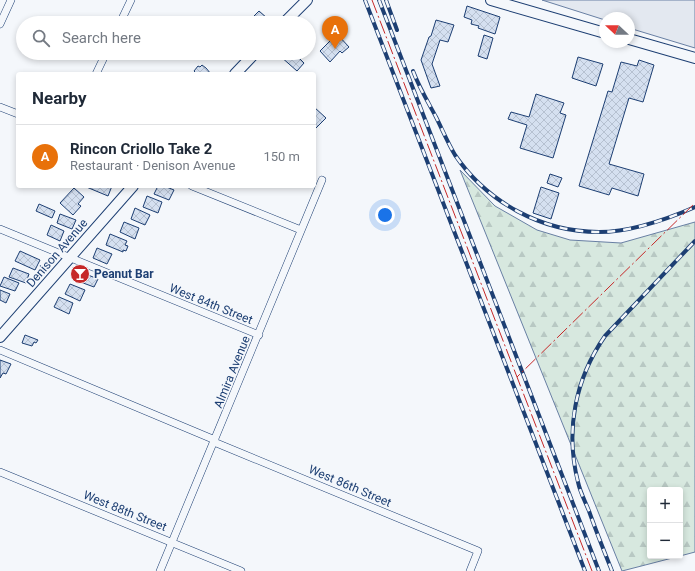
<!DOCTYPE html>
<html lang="en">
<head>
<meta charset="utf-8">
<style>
  body { margin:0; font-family:Roboto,sans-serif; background:#f6f6f7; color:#1f2937 }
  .controls { position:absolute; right:12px; bottom:12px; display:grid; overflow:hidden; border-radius:4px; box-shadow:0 2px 6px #0003 }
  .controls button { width:36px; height:36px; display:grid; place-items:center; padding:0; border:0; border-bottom:1px solid #e0e1e3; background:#fff; color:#1f2937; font:20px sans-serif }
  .compass { position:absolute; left:599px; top:12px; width:36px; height:36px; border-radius:50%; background:#fff; box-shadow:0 2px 6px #0003; rotate:292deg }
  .you { position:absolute; left:385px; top:215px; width:14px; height:14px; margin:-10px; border:3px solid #fff; border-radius:50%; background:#1a73e8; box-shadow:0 0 0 6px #1a73e833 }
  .badge { display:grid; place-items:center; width:26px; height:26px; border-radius:50%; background:#c62828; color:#fff; font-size:13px; font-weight:700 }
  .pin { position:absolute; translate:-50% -33px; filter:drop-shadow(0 1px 2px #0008) }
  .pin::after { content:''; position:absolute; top:21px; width:14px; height:12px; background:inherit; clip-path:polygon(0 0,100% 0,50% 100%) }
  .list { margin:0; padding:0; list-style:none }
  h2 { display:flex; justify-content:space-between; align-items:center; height:52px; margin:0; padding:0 16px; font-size:17px }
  h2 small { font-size:13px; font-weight:400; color:#747a83 }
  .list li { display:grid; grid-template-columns:26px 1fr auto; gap:12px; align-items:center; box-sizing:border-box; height:64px; padding:0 16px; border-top:1px solid #e0e1e3 }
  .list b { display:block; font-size:15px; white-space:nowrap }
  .list p { margin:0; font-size:13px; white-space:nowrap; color:#747a83 }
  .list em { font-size:13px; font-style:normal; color:#747a83 }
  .icon { flex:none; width:22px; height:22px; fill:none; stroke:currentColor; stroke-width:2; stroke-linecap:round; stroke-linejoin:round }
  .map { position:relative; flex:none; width:695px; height:571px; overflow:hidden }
  .search { position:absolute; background:#fff; box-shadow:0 2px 6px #0003; left:16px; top:16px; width:300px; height:44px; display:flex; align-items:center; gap:10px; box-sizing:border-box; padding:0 14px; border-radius:22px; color:#747a83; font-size:15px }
  .panel { position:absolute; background:#fff; box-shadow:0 2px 6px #0003; left:16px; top:72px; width:300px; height:116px; border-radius:4px }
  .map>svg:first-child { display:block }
  .forest { fill:url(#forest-firs); stroke:#687fa3 }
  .parking { fill:#e3e8f0; stroke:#687fa3 }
  .building { fill:url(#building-cross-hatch); stroke:#1d3f73 }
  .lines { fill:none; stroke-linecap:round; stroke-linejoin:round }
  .minor-casing { stroke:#1d3f73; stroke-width:8 }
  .secondary-casing { stroke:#1d3f73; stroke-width:12 }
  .minor { stroke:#f4f7fb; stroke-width:7 }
  .secondary { stroke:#f4f7fb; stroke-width:10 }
  .rail-casing { stroke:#1d3f73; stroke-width:4 }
  .rail { stroke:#f4f7fb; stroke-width:2.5; stroke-dasharray:8; stroke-linecap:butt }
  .power { stroke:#c62828; stroke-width:1; stroke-dasharray:14 3 2 3; stroke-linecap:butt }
  .labels { text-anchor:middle; stroke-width:3; stroke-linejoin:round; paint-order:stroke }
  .street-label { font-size:12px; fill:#1d3f73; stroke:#f4f7fb }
  .poi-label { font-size:12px; font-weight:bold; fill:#1d3f73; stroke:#f4f7fb; text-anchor:start }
</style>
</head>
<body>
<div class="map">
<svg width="695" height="571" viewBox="0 0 695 571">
  <defs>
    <pattern id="forest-firs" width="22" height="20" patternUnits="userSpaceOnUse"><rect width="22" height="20" fill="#d7e8df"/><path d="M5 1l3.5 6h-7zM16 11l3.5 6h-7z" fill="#b8c8c3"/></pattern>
    <pattern id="building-cross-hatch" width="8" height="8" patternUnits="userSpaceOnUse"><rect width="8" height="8" fill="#d5e0f0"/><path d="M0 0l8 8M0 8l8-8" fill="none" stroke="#b6c1d1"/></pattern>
  </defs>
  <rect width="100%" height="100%" fill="#f4f7fb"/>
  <path class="forest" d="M 460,170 L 495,206 L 537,230 L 570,240 L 621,243 L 695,222 L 695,552 L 680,556 L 680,490 L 650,490 L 650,556 L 680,556 L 622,571 Z"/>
  <path class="parking" d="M 542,0 L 695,0 L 695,48 L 629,28 L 629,18 L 605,18 L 605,20 Z"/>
  <path class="building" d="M 467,6 L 500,17 L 495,34 L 478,28 L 479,26 L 471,24 L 472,20 L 464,17 Z
    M 259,11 L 267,18 L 262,23 L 247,23 Z
    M 436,20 L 454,25 L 448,42 L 440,40 L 432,64 L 440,86 L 431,88 L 421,60 L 429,37 L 431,36 Z
    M 337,34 L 349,47 L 342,53 L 340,51 L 330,62 L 320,51 Z
    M 484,35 L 493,38 L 487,59 L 478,56 Z
    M 283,53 L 294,53 L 304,63 L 297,71 L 280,56 Z
    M 578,57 L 603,64 L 596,86 L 572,78 Z
    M 639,60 L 654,65 L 643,102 L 629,98 L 609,164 L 644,174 L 638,196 L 612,188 L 609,195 L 579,186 L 608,91 L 612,92 L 621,62 L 637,66 Z
    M 202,65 L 206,68 L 211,74 L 197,74 L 194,71 L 198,66 L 200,67 Z
    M 536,94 L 564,103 L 560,113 L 566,115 L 553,158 L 520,148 L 527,125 L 508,119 L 511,112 L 529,117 Z
    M 314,107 L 326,118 L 316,128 L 314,126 Z
    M 550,174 L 562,178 L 558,187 L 547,183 Z
    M 84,186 L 112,186 L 108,196 Z
    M 158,186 L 164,186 L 174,190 L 169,200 L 154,194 Z
    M 541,187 L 559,193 L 551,219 L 533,213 Z
    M 74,188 L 84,197 L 78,204 L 81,206 L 73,215 L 60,203 Z
    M 147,196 L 162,202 L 158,213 L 143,207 Z
    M 39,204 L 55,211 L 52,218 L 36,211 Z
    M 135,208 L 150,215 L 145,225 L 131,219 Z
    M 60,214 L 76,220 L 72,229 L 57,223 Z
    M 124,222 L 139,228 L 135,239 L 120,232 Z
    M 51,225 L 64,231 L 60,241 L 47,235 Z
    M 110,234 L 127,241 L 125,245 L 128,246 L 126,251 L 123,250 L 123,252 L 106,245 Z
    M 97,248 L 112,254 L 107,264 L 93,258 Z
    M 20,251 L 40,260 L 35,270 L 15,261 Z
    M 13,268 L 29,274 L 26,283 L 9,277 Z
    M 78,271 L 98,279 L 94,287 L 75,280 Z
    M 4,277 L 19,283 L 15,291 L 0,286 Z
    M 70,284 L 85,290 L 80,301 L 65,294 Z
    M 0,290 L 10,294 L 6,303 L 0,300 Z
    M 59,297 L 73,303 L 69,314 L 54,307 Z
    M 25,335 L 38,340 L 36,343 L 34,342 L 32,346 L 22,343 Z
    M 0,360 L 11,364 L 6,374 L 3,373 L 0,378 Z"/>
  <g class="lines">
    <defs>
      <path id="minor" d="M 120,23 L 131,0
        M 0,24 L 11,0
        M 96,74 L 106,53
        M 0,107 L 18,114
        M 192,186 L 301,230
        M 0,229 L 259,335
        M 0,350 L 215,440
        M 214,442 L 478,551 L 470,571
        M 0,472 L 241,571
        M 160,571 L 322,180"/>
      <path id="secondary" d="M 491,0 L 605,33
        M 284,23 L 307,0
        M 629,39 L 695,58
        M 235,74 L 255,53
        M 0,337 L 133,186"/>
    </defs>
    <use href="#minor" class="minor-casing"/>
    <use href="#secondary" class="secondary-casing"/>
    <use href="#minor" class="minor"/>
    <use href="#secondary" class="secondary"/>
    <defs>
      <path id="rail" d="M 365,0 L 585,571
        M 379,0 L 599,571
        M 386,0 L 397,30
        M 413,71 C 419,87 428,102 436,117 C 442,129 448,143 455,155 C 487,202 541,232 599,232 C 631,232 665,220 695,207
        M 612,571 C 604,551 596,531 589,511 C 585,501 580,492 578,482 C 565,431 575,379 605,336 L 695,241"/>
    </defs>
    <use href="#rail" class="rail-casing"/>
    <use href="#rail" class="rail"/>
    <path class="power" d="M 372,0 L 517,377
      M 592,571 L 517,377 L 695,203"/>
  </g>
  <defs>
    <symbol id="bar-disc" viewBox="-11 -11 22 22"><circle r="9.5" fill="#c62828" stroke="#f4f7fb"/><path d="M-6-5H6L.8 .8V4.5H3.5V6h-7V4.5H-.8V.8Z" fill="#fff"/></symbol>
  </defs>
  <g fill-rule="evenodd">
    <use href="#bar-disc" x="69" y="263" width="22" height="22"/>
  </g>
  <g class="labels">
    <g class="street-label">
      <text transform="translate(57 253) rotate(-49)" y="4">Denison Avenue</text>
      <text transform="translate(211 304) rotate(22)" y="4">West 84th Street</text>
      <text transform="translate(232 372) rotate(-68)" y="4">Almira Avenue</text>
      <text transform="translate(350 486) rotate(23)" y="4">West 86th Street</text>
      <text transform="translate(125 511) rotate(22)" y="4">West 88th Street</text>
    </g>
    <g class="poi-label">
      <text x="94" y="278">Peanut Bar</text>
    </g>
  </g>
</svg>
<div class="controls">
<button>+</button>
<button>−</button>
</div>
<svg class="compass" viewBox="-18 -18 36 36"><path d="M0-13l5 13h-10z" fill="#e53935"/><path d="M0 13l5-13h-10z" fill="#747a83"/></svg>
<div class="you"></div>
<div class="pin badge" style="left:335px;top:49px;background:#e8710a">A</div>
<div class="search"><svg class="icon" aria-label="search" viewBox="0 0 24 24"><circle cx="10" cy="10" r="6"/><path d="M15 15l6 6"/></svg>Search here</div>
<section class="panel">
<h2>Nearby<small></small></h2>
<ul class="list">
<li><span class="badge" style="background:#e8710a">A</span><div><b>Rincon Criollo Take 2</b><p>Restaurant · Denison Avenue</p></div><em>150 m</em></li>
</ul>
</section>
</div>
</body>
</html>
